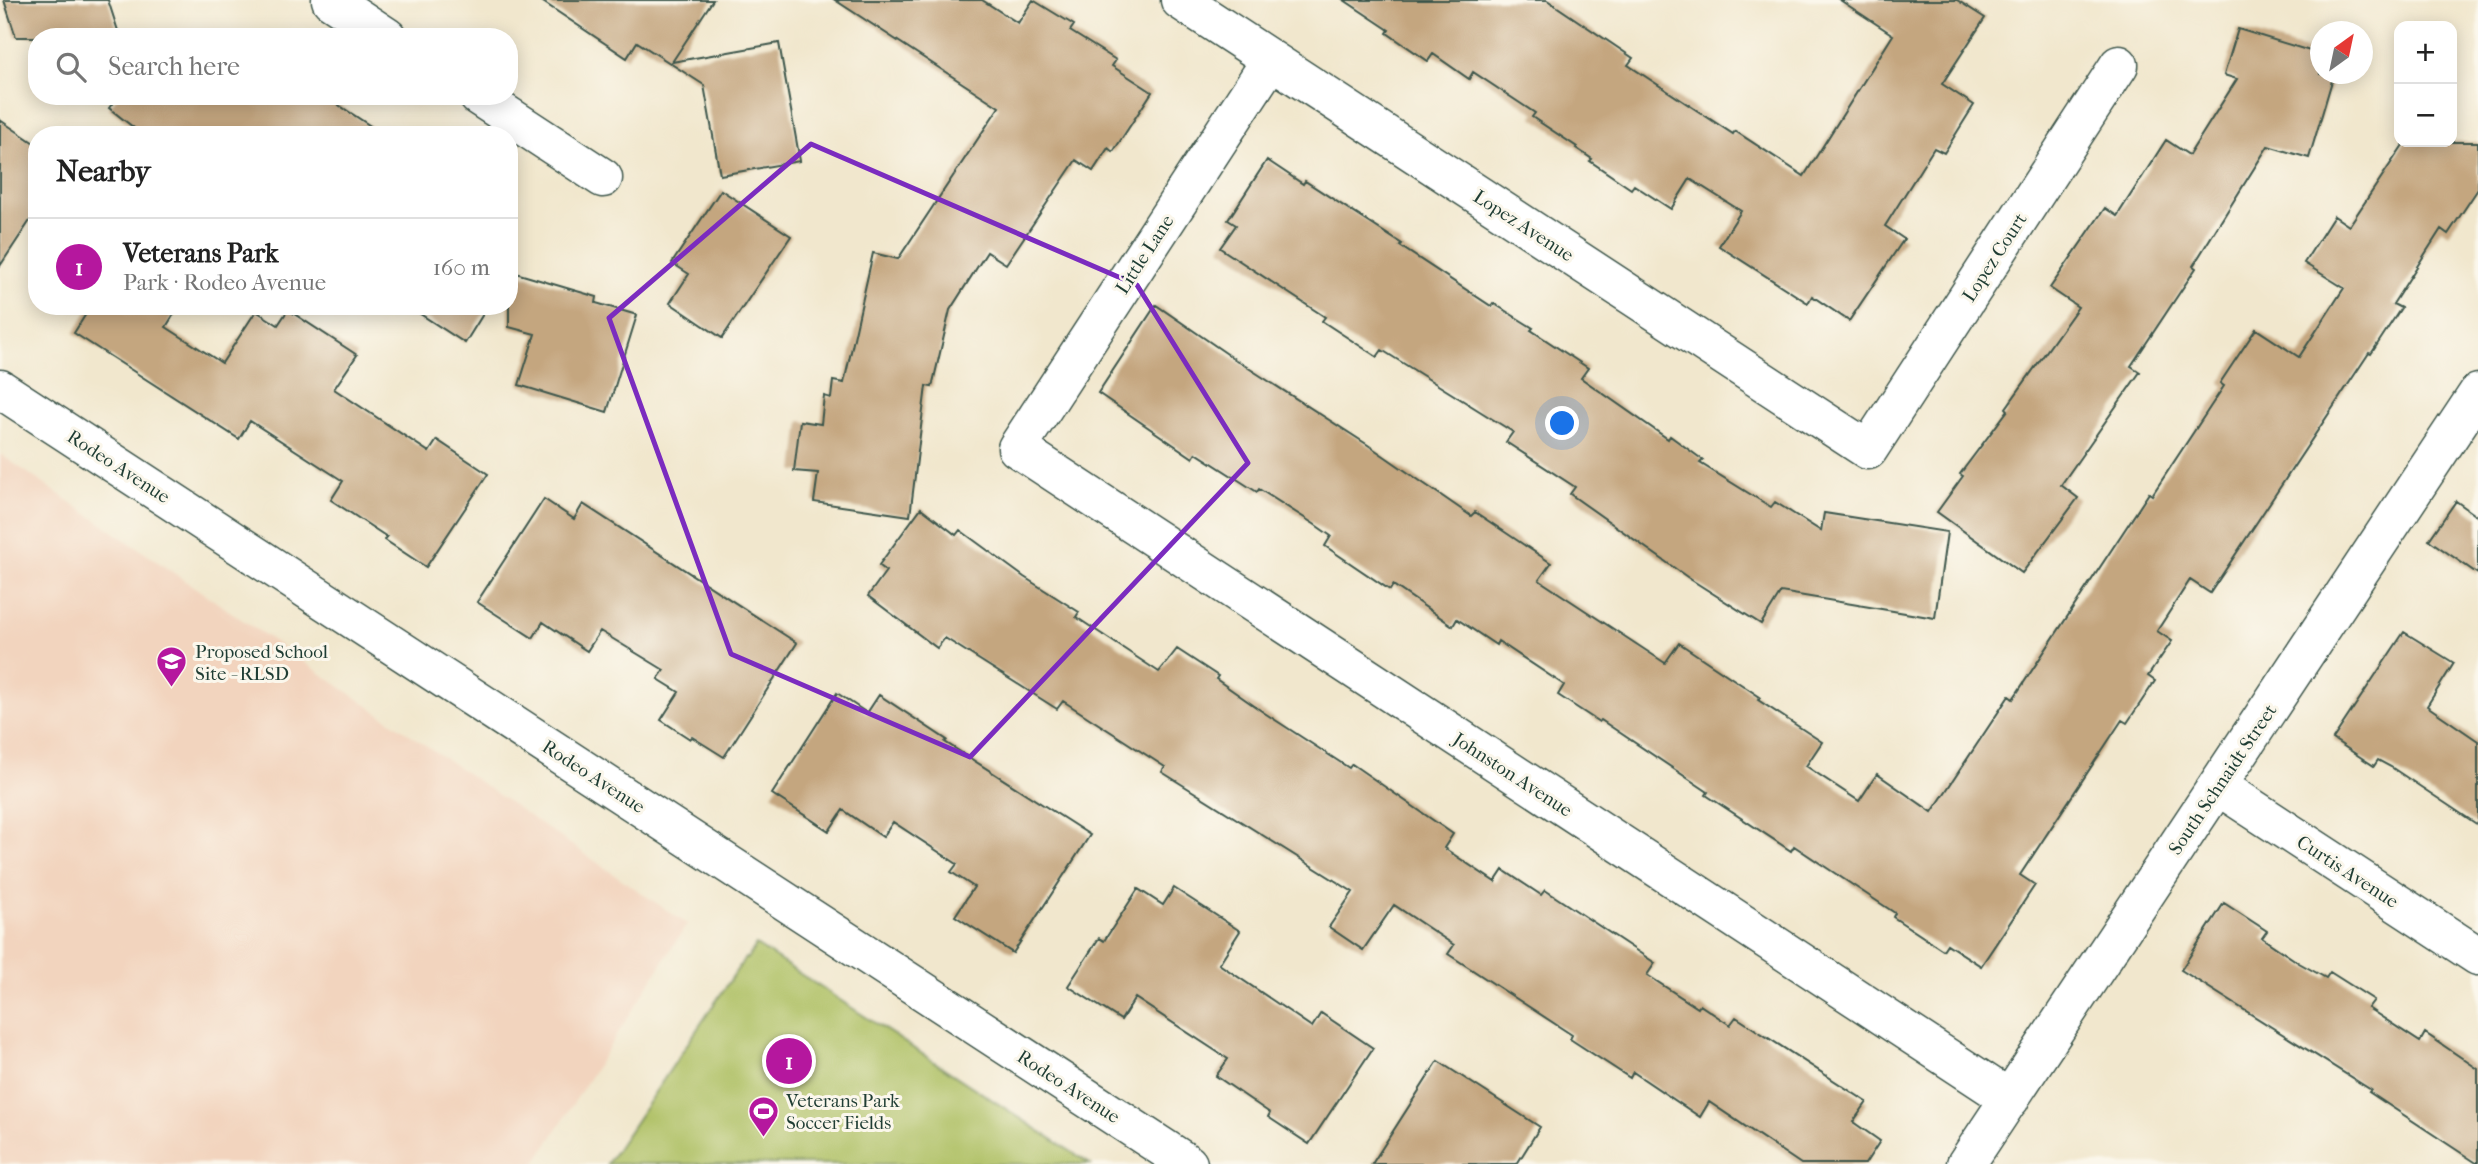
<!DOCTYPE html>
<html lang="en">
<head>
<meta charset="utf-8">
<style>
  body { margin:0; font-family:"IM FELL French Canon",serif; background:#f2f2f2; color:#222 }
  .controls { position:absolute; right:21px; top:21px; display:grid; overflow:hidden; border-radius:14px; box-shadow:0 4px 18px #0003 }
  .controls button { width:63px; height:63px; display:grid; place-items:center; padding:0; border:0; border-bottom:2px solid #e0e0e0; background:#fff; color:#222; font:35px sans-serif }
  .compass { position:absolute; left:2310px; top:21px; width:63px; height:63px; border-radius:50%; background:#fff; box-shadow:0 4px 18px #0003; rotate:33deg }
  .you { position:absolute; left:1563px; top:424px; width:24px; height:24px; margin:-18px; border:5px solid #fff; border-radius:50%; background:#1a73e8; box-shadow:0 0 0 10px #1a73e833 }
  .badge { display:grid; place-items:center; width:46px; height:46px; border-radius:50%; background:#b5179e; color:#fff; font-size:23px; font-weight:700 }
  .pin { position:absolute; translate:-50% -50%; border:4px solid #fff; box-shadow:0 2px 7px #0006 }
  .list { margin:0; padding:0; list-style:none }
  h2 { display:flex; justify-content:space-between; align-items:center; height:91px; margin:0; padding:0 28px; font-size:30px }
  h2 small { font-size:23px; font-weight:400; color:#767676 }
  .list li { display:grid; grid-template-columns:46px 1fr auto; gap:21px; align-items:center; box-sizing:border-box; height:98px; padding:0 28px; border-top:2px solid #e0e0e0 }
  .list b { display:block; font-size:26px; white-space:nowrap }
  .list p { margin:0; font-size:23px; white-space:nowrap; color:#767676 }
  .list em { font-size:23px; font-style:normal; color:#767676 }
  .icon { flex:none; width:38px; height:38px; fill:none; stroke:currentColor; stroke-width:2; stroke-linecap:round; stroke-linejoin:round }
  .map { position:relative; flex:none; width:2478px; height:1164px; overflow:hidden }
  .search { position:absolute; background:#fff; box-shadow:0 4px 18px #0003; left:28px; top:28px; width:490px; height:77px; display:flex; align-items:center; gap:18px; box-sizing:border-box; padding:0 24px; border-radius:28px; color:#767676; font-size:26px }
  .panel { position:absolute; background:#fff; box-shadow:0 4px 18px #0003; left:28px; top:126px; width:490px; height:189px; border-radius:28px }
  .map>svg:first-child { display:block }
  .built { fill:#f2d4be }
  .green { fill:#aec063; stroke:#667e4c; stroke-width:2 }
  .building { fill:#c4a67f }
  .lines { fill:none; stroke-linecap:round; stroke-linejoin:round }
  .minor-casing { stroke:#3e564b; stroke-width:41 }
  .minor { stroke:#fff; stroke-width:38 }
  .marked { fill:none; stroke:#7b2cbf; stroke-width:5; stroke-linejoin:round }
  .labels { text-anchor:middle; stroke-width:6; stroke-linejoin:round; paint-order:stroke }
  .street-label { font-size:19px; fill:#1f3d34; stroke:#fbf7ec }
  .poi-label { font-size:19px; fill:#1f3d34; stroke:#fbf7ec; text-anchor:start }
</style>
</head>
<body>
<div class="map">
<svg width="2478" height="1164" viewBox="0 0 2478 1164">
  <rect width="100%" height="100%" fill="#fbf7ec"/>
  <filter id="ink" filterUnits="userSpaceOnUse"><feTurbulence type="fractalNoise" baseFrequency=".0143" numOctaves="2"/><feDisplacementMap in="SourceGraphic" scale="14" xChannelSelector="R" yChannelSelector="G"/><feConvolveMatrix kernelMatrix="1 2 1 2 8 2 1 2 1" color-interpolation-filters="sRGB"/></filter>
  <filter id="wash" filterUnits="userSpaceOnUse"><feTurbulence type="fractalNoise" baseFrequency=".00686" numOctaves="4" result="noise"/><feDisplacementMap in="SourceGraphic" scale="28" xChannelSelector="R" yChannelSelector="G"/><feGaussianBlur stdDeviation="1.57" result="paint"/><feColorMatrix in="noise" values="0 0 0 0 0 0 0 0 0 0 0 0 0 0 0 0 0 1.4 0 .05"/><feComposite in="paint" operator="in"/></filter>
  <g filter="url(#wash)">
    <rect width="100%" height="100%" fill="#f1e7cd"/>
    <path class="built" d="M 0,454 L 687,924 L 535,1164 L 0,1164 Z"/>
    <path class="green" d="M 756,945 L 1090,1164 L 607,1164 L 745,958 L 747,959 Z"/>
    <g id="blocks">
      <path class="building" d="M 4,0 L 108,0 L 120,37 L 16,37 Z
        M 540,0 L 713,0 L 672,62 L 779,43 L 800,161 L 720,175 L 704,85 L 637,42 L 627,58 Z
        M 835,0 L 982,0 L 1018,23 L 1033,0 L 1074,25 L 1070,31 L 1116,60 L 1112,66 L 1152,92 L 1113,152 L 1108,148 L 1093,171 L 1076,160 L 1006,264 L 987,252 L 950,310 L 932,387 L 926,386 L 910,516 L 814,502 L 818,473 L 794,471 L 800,421 L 821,424 L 824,396 L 831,398 L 833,381 L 844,383 L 873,253 L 898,259 L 999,107 Z
        M 1344,0 L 1547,0 L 1633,58 L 1628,65 L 1733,134 L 1735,131 L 1804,176 L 1893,35 L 1840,0 L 1957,0 L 1985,18 L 1942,84 L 1974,105 L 1944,153 L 1934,148 L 1885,226 L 1904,239 L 1849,321 L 1812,296 L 1808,303 L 1719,246 L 1741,211 L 1690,179 L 1671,209 L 1634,185 L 1631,189 L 1590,161 L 1592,159 L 1576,148 L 1577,147 L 1532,117 L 1535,113 L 1473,72 L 1469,79 L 1433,54 L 1428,61 L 1387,33 L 1389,30 Z
        M 2238,29 L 2320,54 L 2320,74 L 2334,74 L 2309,158 L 2268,146 L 2193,266 L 2196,268 L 2131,366 L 2140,372 L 2061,485 L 2078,498 L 2022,573 L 1937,512 L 1963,476 L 1960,474 L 2008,410 L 2006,408 L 2078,307 L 2050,288 L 2105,208 L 2117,216 L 2166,140 L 2189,155 L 2237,79 L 2224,75 Z
        M 118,96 L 325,96 L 384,135 L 143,135 L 109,108 Z
        M 0,120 L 37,145 L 37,210 L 0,266 Z
        M 2405,142 L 2478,142 L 2478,189 L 2448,234 L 2441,229 L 2393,304 L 2401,308 L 2371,354 L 2369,353 L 2210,593 L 2190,580 L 2157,631 L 2172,641 L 2148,676 L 2155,681 L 2127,723 L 2122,720 L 2020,875 L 2035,885 L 1981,966 L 1947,944 L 1943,950 L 1893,917 L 1895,913 L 1824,866 L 1794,846 L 1791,851 L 1706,795 L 1708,792 L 1601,720 L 1599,722 L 1558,695 L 1564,685 L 1498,641 L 1496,645 L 1457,619 L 1453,626 L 1393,585 L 1390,590 L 1325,546 L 1331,536 L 1314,524 L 1259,489 L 1257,492 L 1196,453 L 1193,458 L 1098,393 L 1156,305 L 1236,360 L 1368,445 L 1471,516 L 1475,512 L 1551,563 L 1539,580 L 1665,663 L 1679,643 L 1760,697 L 1758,700 L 1822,742 L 1806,766 L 1859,801 L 1877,774 L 1932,812 L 2009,696 L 2013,699 L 2149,493 L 2152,495 L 2224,386 L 2220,383 L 2256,329 L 2299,357 L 2344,288 L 2304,263 L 2334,216 L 2349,226 Z
        M 1267,160 L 1303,184 L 1305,181 L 1402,244 L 1400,246 L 1491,306 L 1493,303 L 1533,328 L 1531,330 L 1588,368 L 1581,378 L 1668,439 L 1670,436 L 1703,460 L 1700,463 L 1771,507 L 1775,502 L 1821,531 L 1824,513 L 1947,532 L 1935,618 L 1781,592 L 1761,624 L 1690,579 L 1570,494 L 1575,487 L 1506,442 L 1513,432 L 1382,350 L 1377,357 L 1322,321 L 1325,317 L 1220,248 L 1236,225 L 1228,220 Z
        M 721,190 L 791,236 L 722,338 L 670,303 L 689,274 L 672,263 Z
        M 509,271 L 597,297 L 596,303 L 637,315 L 607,412 L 519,385 L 535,334 L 509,327 Z
        M 91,306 L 179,306 L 166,327 L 222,363 L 256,311 L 278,325 L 288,310 L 357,355 L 334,389 L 429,452 L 437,440 L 488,474 L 426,567 L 385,540 L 387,537 L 331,500 L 343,481 L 250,421 L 239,439 L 74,333 Z
        M 408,306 L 488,306 L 465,343 Z
        M 544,499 L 574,519 L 583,504 L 797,643 L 724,757 L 692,737 L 690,739 L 661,720 L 679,692 L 658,679 L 664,670 L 600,631 L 587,651 L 543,622 L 533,638 L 477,602 Z
        M 2456,501 L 2478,517 L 2478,574 L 2429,540 Z
        M 921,508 L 956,535 L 960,530 L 1024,577 L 1079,612 L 1076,617 L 1159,672 L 1177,649 L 1218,676 L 1216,679 L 1263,712 L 1349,768 L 1352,764 L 1453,834 L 1444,848 L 1495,882 L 1503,870 L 1541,895 L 1545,890 L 1655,963 L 1647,975 L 1698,1008 L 1700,1005 L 1730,1025 L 1736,1017 L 1867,1102 L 1853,1122 L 1880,1141 L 1865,1164 L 1801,1164 L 1709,1102 L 1700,1117 L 1633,1072 L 1630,1078 L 1570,1039 L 1572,1035 L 1448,954 L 1454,945 L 1394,905 L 1363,950 L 1329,927 L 1353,892 L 1162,772 L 1165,767 L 1063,701 L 1057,709 L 945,638 L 937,648 L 868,596 L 886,571 L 879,565 Z
        M 2404,632 L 2454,663 L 2427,706 L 2478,741 L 2478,825 L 2391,767 L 2378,760 L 2374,766 L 2333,739 Z
        M 837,693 L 867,713 L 879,695 L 947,740 L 945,742 L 1090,835 L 1013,953 L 955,916 L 974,887 L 951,872 L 957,864 L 893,822 L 883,837 L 843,810 L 829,831 L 772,794 Z
        M 1174,888 L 1240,931 L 1219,964 L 1312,1027 L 1321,1013 L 1373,1048 L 1309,1144 L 1268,1117 L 1270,1113 L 1216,1076 L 1228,1059 L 1135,998 L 1121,1020 L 1068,986 L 1099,938 L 1104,941 L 1138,889 L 1163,905 Z
        M 2224,903 L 2267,931 L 2262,938 L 2299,963 L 2326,978 L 2330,972 L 2374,1000 L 2368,1008 L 2420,1042 L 2425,1033 L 2478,1069 L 2478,1164 L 2369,1092 L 2371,1090 L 2181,970 Z
        M 1438,1061 L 1540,1127 L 1517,1164 L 1372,1164 Z"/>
    </g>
  </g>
  <g filter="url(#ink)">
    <use href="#blocks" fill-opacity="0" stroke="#3e564b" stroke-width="2"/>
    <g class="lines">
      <defs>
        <path id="minor" d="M 331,0 L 387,37
          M 1180,0 L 1868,450 L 2119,65
          M 1271,60 L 1017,448 L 2010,1099
          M 478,96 L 603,178
          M 0,389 L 1188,1164
          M 2218,786 L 2478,956
          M 1966,1164 L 2478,393"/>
      </defs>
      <use href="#minor" class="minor-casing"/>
      <use href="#minor" class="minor"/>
    </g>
  </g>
  <path class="marked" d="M 811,144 L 1137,285 L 1248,463 L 970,757 L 731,654 L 609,318 Z"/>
  <defs>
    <symbol id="school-pin" viewBox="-11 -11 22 30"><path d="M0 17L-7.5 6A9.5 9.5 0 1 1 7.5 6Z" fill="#b5179e" stroke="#fbf7ec"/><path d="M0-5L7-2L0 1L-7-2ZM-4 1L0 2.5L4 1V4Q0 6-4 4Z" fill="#fff"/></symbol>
    <symbol id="stadium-pin" viewBox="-11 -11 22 30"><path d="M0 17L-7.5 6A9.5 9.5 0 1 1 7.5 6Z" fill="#b5179e" stroke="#fbf7ec"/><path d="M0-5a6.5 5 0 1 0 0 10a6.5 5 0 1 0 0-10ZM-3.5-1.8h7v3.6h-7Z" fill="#fff"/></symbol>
  </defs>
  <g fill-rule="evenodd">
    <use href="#school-pin" x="154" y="644" width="35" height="47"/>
    <use href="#stadium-pin" x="746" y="1094" width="35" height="47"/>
  </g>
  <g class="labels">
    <g class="street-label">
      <text transform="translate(1524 225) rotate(33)" y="7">Lopez Avenue</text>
      <text transform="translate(1144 254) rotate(-57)" y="7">Little Lane</text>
      <text transform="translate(1994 257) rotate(-57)" y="7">Lopez Court</text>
      <text transform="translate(119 466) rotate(33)" y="7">Rodeo Avenue</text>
      <text transform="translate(1513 774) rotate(33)" y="7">Johnston Avenue</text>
      <text transform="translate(594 776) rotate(33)" y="7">Rodeo Avenue</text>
      <text transform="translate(2222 779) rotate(-56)" y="7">South Schnaidt Street</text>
      <text transform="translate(2348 871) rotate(33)" y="7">Curtis Avenue</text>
      <text transform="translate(1069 1086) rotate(33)" y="7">Rodeo Avenue</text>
    </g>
    <g class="poi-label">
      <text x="195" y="658">Proposed School<tspan x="195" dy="22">Site - RLSD</tspan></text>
      <text x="786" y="1107">Veterans Park<tspan x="786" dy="22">Soccer Fields</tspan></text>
    </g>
  </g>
</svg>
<div class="controls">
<button>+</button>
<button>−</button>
</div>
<svg class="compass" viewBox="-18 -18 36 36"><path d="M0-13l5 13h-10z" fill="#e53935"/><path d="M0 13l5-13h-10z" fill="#767676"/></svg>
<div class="you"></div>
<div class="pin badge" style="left:789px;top:1061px">1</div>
<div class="search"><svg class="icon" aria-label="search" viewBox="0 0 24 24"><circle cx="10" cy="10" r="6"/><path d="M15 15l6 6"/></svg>Search here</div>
<section class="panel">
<h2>Nearby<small></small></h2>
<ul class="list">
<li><span class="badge">1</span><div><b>Veterans Park</b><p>Park · Rodeo Avenue</p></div><em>160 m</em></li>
</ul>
</section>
</div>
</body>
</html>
